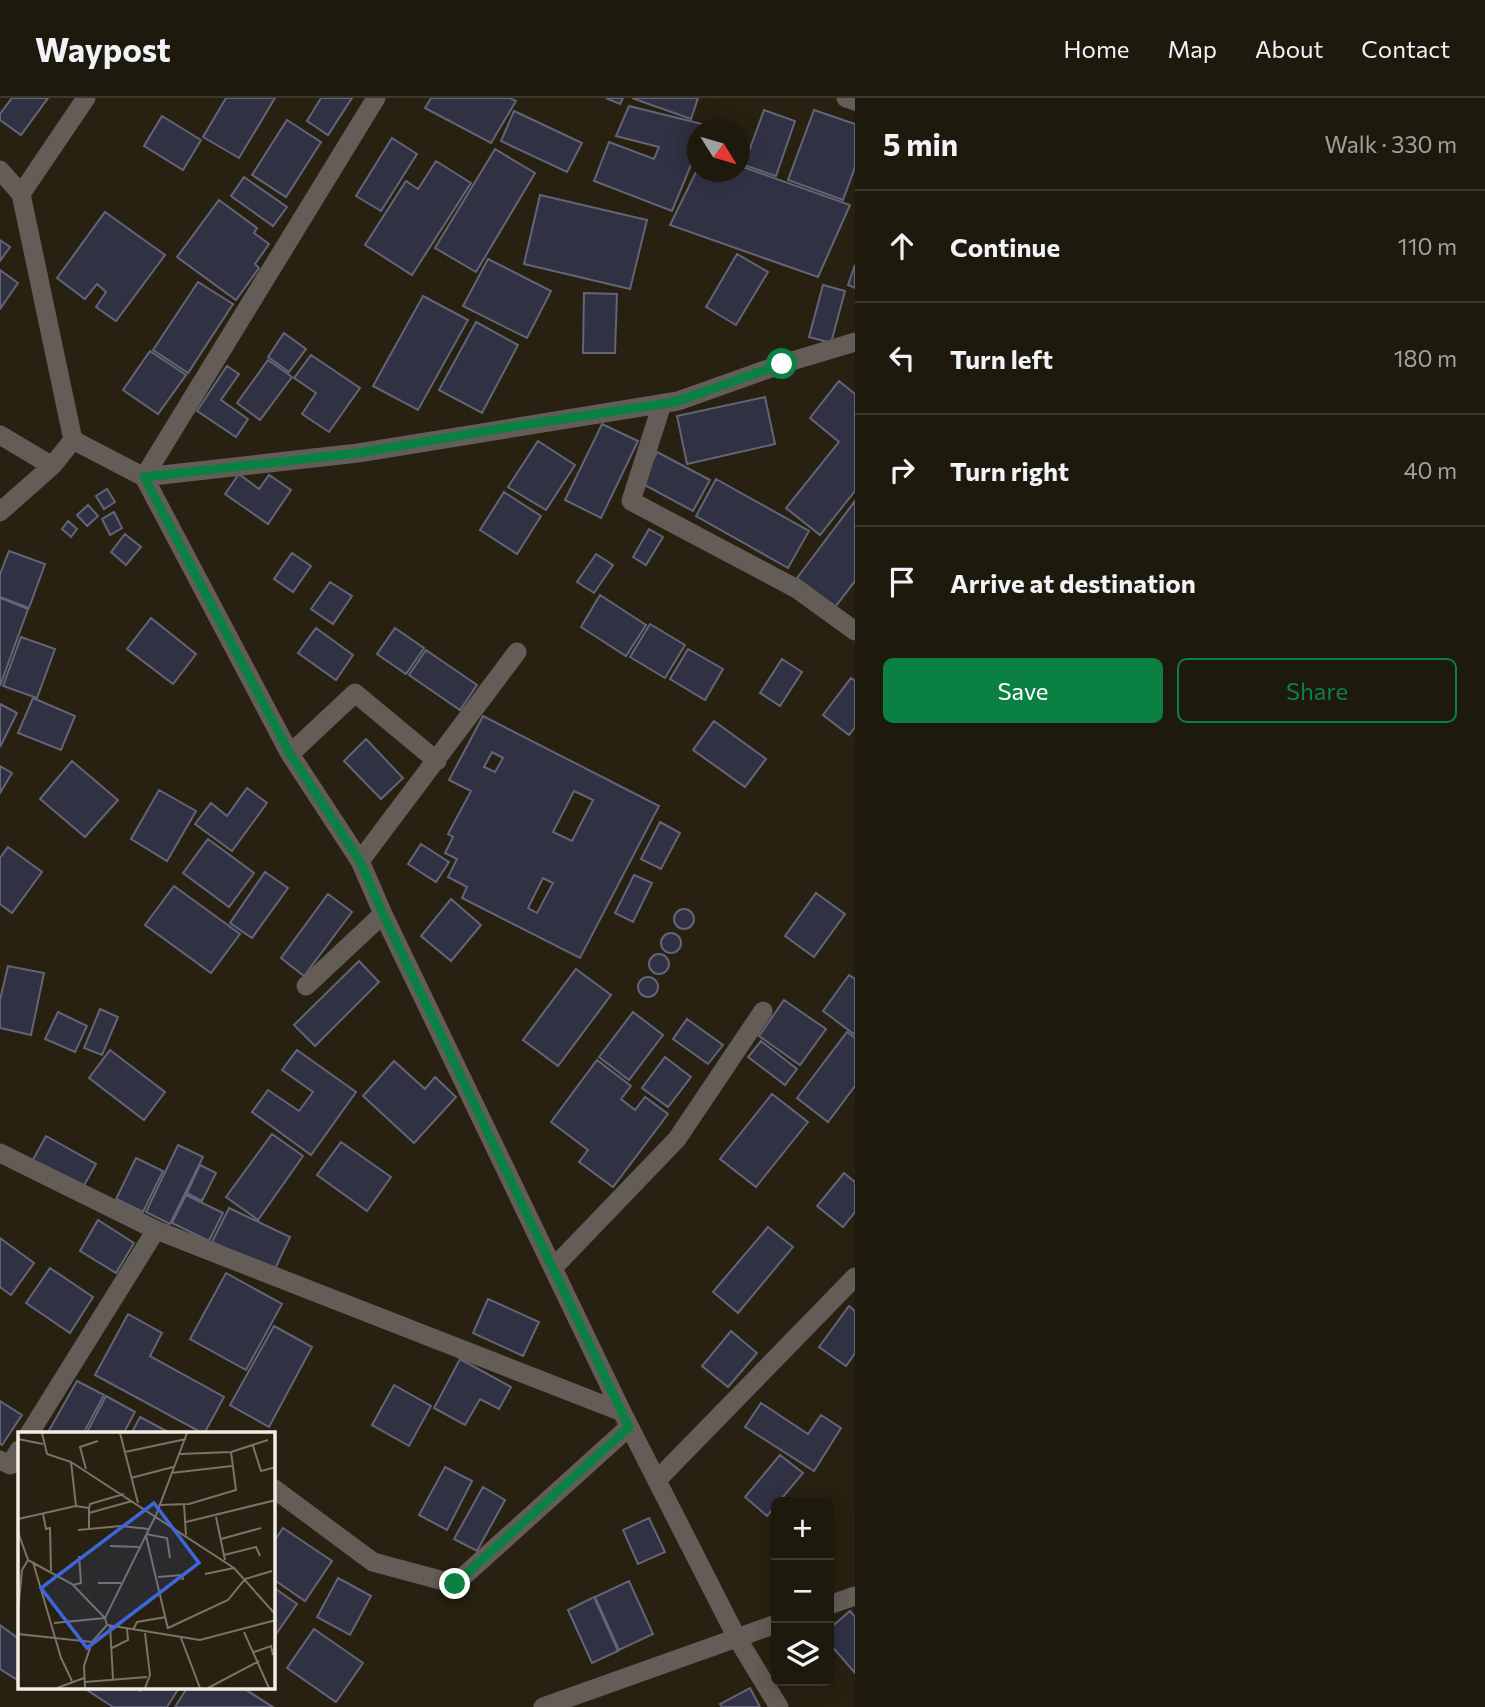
<!DOCTYPE html>
<html lang="en">
<head>
<meta charset="utf-8">
<style>
  body { margin:0; font-family:Commissioner,sans-serif; background:#2b261b; color:#f1f3f6 }
  .controls { position:absolute; right:21px; bottom:21px; display:grid; overflow:hidden; border-radius:10px; box-shadow:0 4px 18px #0003 }
  .controls button { width:63px; height:63px; display:grid; place-items:center; padding:0; border:0; border-bottom:2px solid #3c382e; background:#1e190d; color:#f1f3f6; font:35px sans-serif }
  .compass { position:absolute; left:687px; top:21px; width:63px; height:63px; border-radius:50%; background:#1e190d; box-shadow:0 4px 18px #0003; rotate:127deg }
  .stop { position:absolute; width:21px; height:21px; margin:-16px; border:5px solid #0b8043; border-radius:50%; background:#fff }
  .stop.end { background:#0b8043; border-color:#fff; box-shadow:0 2px 7px #0008 }
  .list { margin:0; padding:0; list-style:none }
  h2 { display:flex; justify-content:space-between; align-items:center; height:91px; margin:0; padding:0 28px; font-size:30px }
  h2 small { font-size:23px; font-weight:400; color:#a1a09d }
  .list li { display:grid; grid-template-columns:46px 1fr auto; gap:21px; align-items:center; box-sizing:border-box; height:112px; padding:0 28px; border-top:2px solid #3c382e }
  .list b { display:block; font-size:26px; white-space:nowrap }
  .list em { font-size:23px; font-style:normal; color:#a1a09d }
  .actions { display:flex; gap:14px; padding:21px 28px }
  .actions a { flex:1; padding:16px 0; border:2px solid #0b8043; border-radius:10px; text-align:center; font-size:24px; color:#0b8043 }
  .actions .main { background:#0b8043; color:#fff }
  .icon { flex:none; width:38px; height:38px; fill:none; stroke:currentColor; stroke-width:2; stroke-linecap:round; stroke-linejoin:round }
  .map { position:relative; flex:none; width:855px; height:1609px; overflow:hidden }
  header { display:flex; align-items:center; gap:42px; box-sizing:border-box; height:98px; padding:0 35px; background:#1e190d; border-bottom:2px solid #3c382e }
  header strong { font-size:33px }
  nav { display:flex; gap:38px; margin-inline-start:auto; font-size:24px }
  main { display:flex }
  aside { flex:1; background:#1e190d }
  .map>svg:first-child { display:block }
  .building { fill:#303142; stroke:#626477; stroke-width:2; fill-rule:evenodd }
  .lines { fill:none; stroke-linecap:round; stroke-linejoin:round }
  .minor { stroke:#645c57; stroke-width:19 }
  .route { stroke:#0b8043; stroke-width:9 }
  .inset-road { fill:none; stroke:#7a7366; stroke-width:2 }
  .view { fill:#3d66da; fill-opacity:0.15; stroke:#3d66da; stroke-width:3.5 }
  .inset-edge { fill:none; stroke:#f4efe5; stroke-width:3.5 }
</style>
</head>
<body>
<header>
<strong>Waypost</strong>
<nav><a>Home</a><a>Map</a><a>About</a><a>Contact</a></nav>
</header>
<main>
<div class="map">
<svg width="855" height="1609" viewBox="0 0 855 1609">
  <rect width="100%" height="100%" fill="#282111"/>
  <path class="building" d="M 12,0 L 48,0 L 21,37 L 0,22 L 0,16 Z
    M 226,0 L 275,0 L 239,60 L 203,39 Z
    M 321,0 L 352,0 L 328,37 L 307,23 Z
    M 431,0 L 510,0 L 516,3 L 491,45 L 425,10 Z
    M 606,0 L 623,0 L 620,6 Z
    M 632,0 L 698,0 L 691,21 Z
    M 629,8 L 706,27 L 704,32 L 698,32 L 698,50 L 672,113 L 594,83 L 609,44 L 654,61 L 659,49 L 616,38 Z
    M 764,12 L 795,23 L 776,78 L 744,67 Z
    M 814,12 L 855,26 L 855,69 L 843,102 L 788,82 Z
    M 514,13 L 582,45 L 567,74 L 501,43 Z
    M 162,18 L 201,42 L 183,72 L 144,48 Z
    M 287,22 L 321,44 L 286,99 L 252,77 Z
    M 392,40 L 417,56 L 381,113 L 356,98 Z
    M 495,51 L 535,75 L 476,174 L 435,150 Z
    M 436,63 L 471,85 L 412,177 L 365,147 L 406,83 L 418,91 Z
    M 740,68 L 850,107 L 818,179 L 670,127 L 698,70 L 698,74 L 740,74 Z
    M 244,79 L 287,109 L 273,128 L 231,98 Z
    M 540,97 L 647,122 L 630,191 L 524,166 Z
    M 219,102 L 257,130 L 254,135 L 269,146 L 255,166 L 259,170 L 236,202 L 177,159 Z
    M 105,114 L 165,157 L 116,223 L 96,209 L 106,194 L 97,186 L 85,201 L 57,180 Z
    M 0,142 L 10,149 L 0,163 Z
    M 737,156 L 768,174 L 736,227 L 706,209 Z
    M 488,161 L 551,193 L 527,240 L 463,208 Z
    M 855,167 L 855,190 L 848,187 Z
    M 0,172 L 18,185 L 0,211 Z
    M 198,184 L 233,206 L 188,275 L 153,252 Z
    M 823,187 L 845,193 L 831,245 L 809,239 Z
    M 584,195 L 617,196 L 615,255 L 583,255 Z
    M 423,198 L 468,222 L 418,312 L 373,288 Z
    M 476,224 L 518,247 L 482,315 L 439,292 Z
    M 284,235 L 306,251 L 289,274 L 268,259 Z
    M 150,253 L 186,277 L 158,316 L 123,292 Z
    M 311,257 L 360,290 L 329,334 L 302,316 L 316,295 L 294,280 Z
    M 268,262 L 292,279 L 260,322 L 237,305 Z
    M 227,268 L 239,276 L 221,302 L 248,321 L 236,339 L 197,313 Z
    M 839,283 L 855,296 L 855,393 L 820,437 L 786,410 L 839,344 L 810,320 Z
    M 765,299 L 775,346 L 687,366 L 677,318 Z
    M 602,326 L 638,343 L 601,420 L 565,402 Z
    M 538,343 L 575,367 L 546,412 L 508,389 Z
    M 657,354 L 710,382 L 693,413 L 641,385 Z
    M 239,376 L 259,391 L 269,377 L 291,392 L 268,426 L 225,396 Z
    M 716,381 L 809,433 L 788,470 L 696,418 Z
    M 107,391 L 115,404 L 104,411 L 96,398 Z
    M 504,394 L 541,418 L 517,456 L 480,432 Z
    M 855,403 L 855,483 L 835,509 L 797,480 Z
    M 88,407 L 98,418 L 87,428 L 77,417 Z
    M 114,414 L 122,430 L 110,437 L 102,421 Z
    M 68,423 L 77,431 L 71,439 L 62,431 Z
    M 649,431 L 663,439 L 646,467 L 633,459 Z
    M 125,436 L 141,449 L 126,467 L 111,454 Z
    M 9,453 L 45,466 L 29,510 L 0,499 L 0,476 Z
    M 292,455 L 311,468 L 293,494 L 274,481 Z
    M 596,456 L 613,467 L 594,495 L 577,484 Z
    M 330,484 L 352,498 L 333,526 L 311,511 Z
    M 600,497 L 646,527 L 626,558 L 581,529 Z
    M 0,500 L 28,511 L 0,588 Z
    M 151,520 L 196,556 L 173,586 L 127,551 Z
    M 650,526 L 685,547 L 665,580 L 630,559 Z
    M 316,530 L 353,557 L 336,582 L 298,555 Z
    M 395,530 L 424,550 L 406,576 L 377,556 Z
    M 21,539 L 55,551 L 37,600 L 3,588 Z
    M 688,551 L 723,571 L 705,602 L 670,581 Z
    M 426,552 L 477,587 L 460,612 L 409,577 Z
    M 782,561 L 802,574 L 780,608 L 760,595 Z
    M 851,580 L 855,583 L 855,629 L 849,637 L 823,617 Z
    M 33,600 L 75,618 L 61,652 L 18,635 Z
    M 0,606 L 17,615 L 0,649 Z
    M 483,618 L 659,708 L 580,860 L 462,800 L 467,789 L 448,779 L 457,761 L 445,755 L 453,739 L 448,736 L 471,693 L 449,682 ZM 492,654 L 503,660 L 495,674 L 484,669 ZM 574,693 L 593,702 L 572,743 L 553,734 ZM 543,780 L 553,785 L 537,815 L 528,810 Z
    M 714,623 L 766,661 L 745,689 L 693,652 Z
    M 366,641 L 403,680 L 381,701 L 344,663 Z
    M 72,663 L 118,702 L 85,739 L 40,701 Z
    M 0,668 L 12,675 L 0,695 Z
    M 247,690 L 267,705 L 232,753 L 195,726 L 211,705 L 227,718 Z
    M 159,692 L 196,713 L 167,763 L 131,741 Z
    M 660,724 L 680,735 L 661,771 L 641,761 Z
    M 208,741 L 254,775 L 229,809 L 183,775 Z
    M 421,746 L 449,764 L 436,784 L 408,766 Z
    M 8,749 L 42,774 L 12,815 L 0,806 L 0,760 Z
    M 265,774 L 288,790 L 252,840 L 230,825 Z
    M 634,777 L 652,785 L 633,824 L 615,815 Z
    M 174,788 L 240,836 L 211,875 L 145,827 Z
    M 816,795 L 845,816 L 814,859 L 785,838 Z
    M 328,796 L 352,814 L 304,878 L 281,860 Z
    M 451,801 L 481,827 L 451,863 L 421,838 Z
    M674 821a10 10 0 1 1 20 0a10 10 0 1 1-20 0Z
    M661 845a10 10 0 1 1 20 0a10 10 0 1 1-20 0Z
    M649 866a10 10 0 1 1 20 0a10 10 0 1 1-20 0Z
    M 359,863 L 379,884 L 315,948 L 294,927 Z
    M 8,868 L 44,875 L 31,937 L 0,930 L 0,902 Z
    M 576,871 L 611,897 L 558,968 L 523,942 Z
    M 849,877 L 855,881 L 855,937 L 823,913 Z
    M638 889a10 10 0 1 1 20 0a10 10 0 1 1-20 0Z
    M 784,902 L 826,931 L 800,967 L 759,938 Z
    M 100,911 L 118,919 L 102,957 L 84,950 Z
    M 58,914 L 87,928 L 75,954 L 45,941 Z
    M 633,914 L 663,937 L 629,982 L 599,959 Z
    M 687,921 L 723,947 L 708,966 L 673,941 Z
    M 847,934 L 855,940 L 855,988 L 828,1024 L 797,1000 Z
    M 761,943 L 797,971 L 785,987 L 748,959 Z
    M 110,952 L 165,994 L 144,1022 L 89,980 Z
    M 297,952 L 356,994 L 311,1057 L 252,1014 L 268,992 L 299,1013 L 313,994 L 282,972 Z
    M 665,959 L 691,979 L 668,1009 L 642,990 Z
    M 597,962 L 631,988 L 621,1001 L 635,1012 L 645,999 L 668,1016 L 613,1089 L 579,1064 L 588,1052 L 551,1024 Z
    M 394,963 L 425,991 L 435,979 L 456,999 L 414,1045 L 363,998 Z
    M 772,996 L 808,1024 L 756,1089 L 720,1061 Z
    M 272,1036 L 303,1058 L 258,1122 L 226,1099 Z
    M 46,1038 L 96,1066 L 81,1093 L 31,1065 Z
    M 341,1044 L 391,1079 L 367,1113 L 317,1077 Z
    M 178,1047 L 203,1059 L 170,1126 L 146,1114 Z
    M 136,1060 L 163,1073 L 143,1114 L 116,1101 Z
    M 200,1067 L 216,1075 L 202,1103 L 187,1095 Z
    M 844,1075 L 855,1084 L 855,1114 L 843,1129 L 817,1108 Z
    M 186,1097 L 223,1115 L 209,1143 L 172,1125 Z
    M 229,1110 L 290,1139 L 274,1173 L 212,1144 Z
    M 98,1122 L 134,1145 L 116,1175 L 80,1153 Z
    M 768,1129 L 793,1149 L 738,1215 L 713,1194 Z
    M 0,1140 L 34,1165 L 11,1197 L 0,1189 Z
    M 50,1170 L 93,1199 L 70,1235 L 26,1205 Z
    M 226,1175 L 282,1206 L 246,1272 L 190,1241 Z
    M 488,1201 L 539,1224 L 523,1258 L 473,1235 Z
    M 849,1208 L 855,1213 L 855,1255 L 846,1268 L 819,1249 Z
    M 128,1216 L 162,1235 L 150,1258 L 224,1299 L 204,1336 L 95,1277 Z
    M 274,1228 L 312,1249 L 269,1329 L 230,1307 Z
    M 731,1233 L 757,1255 L 728,1289 L 702,1268 Z
    M 460,1261 L 511,1289 L 499,1311 L 480,1301 L 465,1327 L 434,1310 Z
    M 77,1283 L 104,1297 L 83,1336 L 47,1336 Z
    M 394,1287 L 431,1308 L 409,1348 L 372,1327 Z
    M 106,1298 L 135,1314 L 123,1336 L 86,1336 Z
    M 0,1303 L 22,1317 L 2,1347 L 0,1346 Z
    M 761,1305 L 808,1336 L 821,1317 L 841,1330 L 814,1373 L 745,1329 Z
    M 140,1319 L 172,1336 L 131,1336 Z
    M 780,1357 L 803,1375 L 767,1418 L 745,1399 Z
    M 445,1369 L 472,1383 L 447,1432 L 419,1417 Z
    M 483,1389 L 505,1402 L 477,1453 L 454,1441 Z
    M 649,1420 L 665,1454 L 638,1466 L 623,1432 Z
    M 283,1430 L 332,1463 L 305,1503 L 273,1481 L 273,1445 Z
    M 338,1480 L 371,1498 L 350,1537 L 317,1519 Z
    M 629,1483 L 653,1536 L 619,1552 L 595,1499 Z
    M 273,1489 L 297,1506 L 274,1539 L 273,1538 Z
    M 594,1499 L 618,1553 L 592,1565 L 568,1512 Z
    M 850,1513 L 855,1519 L 855,1575 L 829,1545 L 829,1531 Z
    M 0,1527 L 19,1541 L 19,1576 L 16,1581 L 0,1571 Z
    M 314,1531 L 363,1565 L 336,1604 L 287,1570 Z
    M 84,1590 L 136,1590 L 140,1593 L 142,1590 L 179,1590 L 167,1609 L 113,1609 Z
    M 187,1590 L 243,1590 L 273,1609 L 175,1609 Z
    M 750,1590 L 760,1609 L 722,1609 L 720,1606 Z"/>
  <g class="lines">
    <path class="minor" d="M 846,0 L 855,3
      M 0,72 L 21,96 L 73,342 L 144,379 L 290,656 L 360,763 L 383,816 L 622,1314 L 737,1540 L 779,1609
      M 21,96 L 86,0
      M 662,306 L 631,403 L 797,491 L 855,533
      M 0,337 L 52,368
      M 144,379 L 358,355 L 678,303 L 782,266 L 855,244
      M 144,379 L 376,0
      M 0,414 L 52,368 L 73,342
      M 290,656 L 355,595 L 437,663
      M 360,763 L 517,554
      M 306,888 L 383,816
      M 0,1055 L 156,1132 L 622,1314
      M 553,1170 L 677,1041 L 763,913
      M 29,1336 L 156,1132
      M 0,1362 L 10,1367 L 19,1352
      M 657,1382 L 855,1179
      M 273,1390 L 373,1464 L 455,1486 L 629,1329
      M 829,1507 L 855,1498
      M 543,1609 L 776,1526"/>
  </g>
  <g class="lines">
    <path class="route" d="M 455,1486 L 629,1329 L 383,816 L 360,763 L 290,656 L 144,379 L 358,355 L 510,329 L 662,306 L 678,303 L 782,266"/>
  </g>
  <g transform="translate(18 1334)">
    <rect width="257" height="257" fill="#282111"/>
    <path class="inset-road" d="M 102,1 L 120,71M 0,7 L 25,12M 235,14 L 243,39 L 258,35M 107,20 L 168,7M 162,22 L 213,20 L 250,8M 53,30 L 216,136 L 258,183M 68,37 L 62,15 L 80,9M 153,41 L 214,34M 113,46 L 155,35M 141,73 L 171,72 L 218,58 L 213,20M 166,73 L 168,103M 58,74 L 71,76 L 71,97M 71,76 L 72,72 L 106,62M 71,81 L 114,69M 25,82 L 28,97 L 32,96 L 33,139M 198,85 L 207,128M 0,87 L 58,74 L 53,30 L 29,22 L 24,1M 168,90 L 258,68M 60,98 L 103,94 L 131,97M 0,100 L 10,128 L 4,138 L 0,181M 128,102 L 149,106 L 152,126M 128,104 L 150,197M 203,107 L 243,96M 92,114 L 121,115M 206,123 L 238,115 L 242,124M 10,128 L 54,152 L 87,186M 15,130 L 43,226 L 54,249M 187,142 L 216,136M 140,145 L 164,143 L 165,148M 80,151 L 103,151M 55,153 L 63,151 L 61,124M 36,191 L 87,186M 89,193 L 182,208 L 258,188M 92,193 L 95,247M 150,196 L 210,168 L 227,147 L 254,139M 115,198 L 119,190 L 148,185M 226,200 L 251,256M 127,201 L 132,243 L 127,256M 0,202 L 74,210M 163,206 L 182,256M 94,216 L 110,208 L 109,197M 236,220 L 253,214 L 255,223M 67,250 L 129,245M 39,256 L 66,246M 67,256 L 66,234 L 74,210 L 89,193 L 87,186 L 138,83 L 169,1M 190,256 L 241,229"/>
    <path class="view" d="M 136,71 L 181,131 L 69,216 L 23,156 Z"/>
    <rect width="257" height="257" class="inset-edge"/>
  </g>
</svg>
<div class="controls">
<button>+</button>
<button>−</button>
<button><svg class="icon" aria-label="layers" viewBox="0 0 24 24"><path d="M12 4l9 5-9 5-9-5zM3 14l9 5 9-5"/></svg></button>
</div>
<svg class="compass" viewBox="-18 -18 36 36"><path d="M0-13l5 13h-10z" fill="#e53935"/><path d="M0 13l5-13h-10z" fill="#a1a09d"/></svg>
<div class="stop" style="left:782px;top:266px"></div>
<div class="stop end" style="left:455px;top:1486px"></div>
</div>
<aside>
<h2>5 min<small>Walk · 330 m</small></h2>
<ul class="list">
<li><svg class="icon" aria-label="ahead" viewBox="0 0 24 24"><path d="M12 20V5M6 11l6-6 6 6"/></svg><div><b>Continue</b></div><em>110 m</em></li>
<li><svg class="icon" aria-label="left" viewBox="0 0 24 24"><path d="M17 20v-9H6M10 6l-5 5 5 5"/></svg><div><b>Turn left</b></div><em>180 m</em></li>
<li><svg class="icon" aria-label="right" viewBox="0 0 24 24"><path d="M7 20v-9h11M14 6l5 5-5 5"/></svg><div><b>Turn right</b></div><em>40 m</em></li>
<li><svg class="icon" aria-label="arrive" viewBox="0 0 24 24"><path d="M6 21V4h12l-3 4 3 4H6"/></svg><div><b>Arrive at destination</b></div></li>
</ul>
<div class="actions"><a class="main">Save</a><a>Share</a></div>
</aside>
</main>
</body>
</html>
